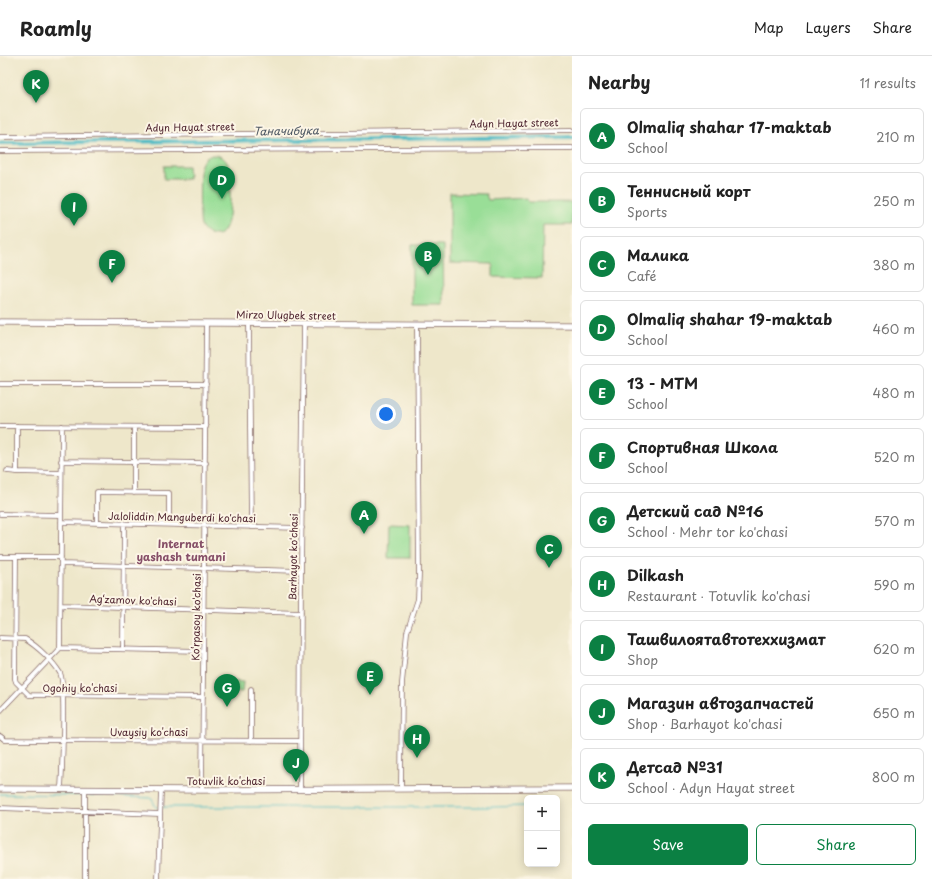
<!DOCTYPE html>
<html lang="en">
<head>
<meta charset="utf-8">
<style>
  body { margin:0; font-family:"Playpen Sans",sans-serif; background:#f2f2f2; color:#222 }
  .controls { position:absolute; right:12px; bottom:12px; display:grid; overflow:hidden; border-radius:6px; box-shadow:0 2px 10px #0003 }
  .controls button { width:36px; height:36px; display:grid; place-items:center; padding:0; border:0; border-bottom:1px solid #e0e0e0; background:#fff; color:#222; font:20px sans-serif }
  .you { position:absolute; left:386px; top:358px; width:14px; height:14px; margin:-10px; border:3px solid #fff; border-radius:50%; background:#1a73e8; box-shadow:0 0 0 6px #1a73e833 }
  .badge { display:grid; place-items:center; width:26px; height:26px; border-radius:50%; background:#0b8043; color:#fff; font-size:13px; font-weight:700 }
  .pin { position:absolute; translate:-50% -33px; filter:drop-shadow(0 1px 2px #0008) }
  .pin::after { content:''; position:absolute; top:21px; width:14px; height:12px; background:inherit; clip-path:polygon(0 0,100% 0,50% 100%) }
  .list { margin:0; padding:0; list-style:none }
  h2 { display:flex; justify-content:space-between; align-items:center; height:52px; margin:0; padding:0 16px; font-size:17px }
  h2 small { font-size:13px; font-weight:400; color:#767676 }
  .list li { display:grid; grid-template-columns:26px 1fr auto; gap:12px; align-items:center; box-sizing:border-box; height:56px; margin:0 8px 8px; padding:0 8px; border:1px solid #e0e0e0; border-radius:6px }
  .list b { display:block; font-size:15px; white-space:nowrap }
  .list p { margin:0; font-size:13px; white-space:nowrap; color:#767676 }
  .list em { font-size:13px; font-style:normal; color:#767676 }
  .actions { display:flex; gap:8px; padding:12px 16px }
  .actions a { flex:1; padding:9px 0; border:1px solid #0b8043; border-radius:6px; text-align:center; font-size:14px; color:#0b8043 }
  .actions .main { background:#0b8043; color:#fff }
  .map { position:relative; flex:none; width:572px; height:823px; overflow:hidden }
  header { display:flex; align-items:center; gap:24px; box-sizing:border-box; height:56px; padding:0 20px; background:#fff; border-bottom:1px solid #e0e0e0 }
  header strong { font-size:19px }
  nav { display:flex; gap:22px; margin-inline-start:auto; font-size:14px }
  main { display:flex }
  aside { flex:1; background:#fff }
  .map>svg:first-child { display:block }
  .green { fill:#99de97; stroke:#727e61 }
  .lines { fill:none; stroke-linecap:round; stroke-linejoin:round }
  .stream { stroke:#4cbac4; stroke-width:1 }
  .canal { stroke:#4cbac4; stroke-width:4 }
  .minor-casing { stroke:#836563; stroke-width:5.5 }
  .secondary-casing { stroke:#836563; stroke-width:7 }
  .minor { stroke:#fff; stroke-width:4 }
  .secondary { stroke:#fff; stroke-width:5.5 }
  .labels { text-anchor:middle; stroke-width:4; stroke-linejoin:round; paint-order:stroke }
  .street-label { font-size:10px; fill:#4a1f2b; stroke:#fcf5e5 }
  .water-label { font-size:11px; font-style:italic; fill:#4b5561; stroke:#fcf5e5 }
  .neighbourhood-label { font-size:11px; font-weight:bold; fill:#864f68; stroke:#fcf5e5 }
</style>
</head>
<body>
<header>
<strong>Roamly</strong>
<nav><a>Map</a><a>Layers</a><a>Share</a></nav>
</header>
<main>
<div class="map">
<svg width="572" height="823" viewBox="0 0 572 823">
  <rect width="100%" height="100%" fill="#fcf5e5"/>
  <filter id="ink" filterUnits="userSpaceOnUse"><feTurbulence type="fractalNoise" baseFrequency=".025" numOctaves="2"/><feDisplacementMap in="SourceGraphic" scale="8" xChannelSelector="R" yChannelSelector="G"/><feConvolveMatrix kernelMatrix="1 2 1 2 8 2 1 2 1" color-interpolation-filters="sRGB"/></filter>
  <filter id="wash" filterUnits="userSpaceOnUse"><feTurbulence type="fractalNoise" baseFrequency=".012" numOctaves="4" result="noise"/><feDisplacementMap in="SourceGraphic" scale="16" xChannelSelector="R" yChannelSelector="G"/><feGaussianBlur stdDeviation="0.9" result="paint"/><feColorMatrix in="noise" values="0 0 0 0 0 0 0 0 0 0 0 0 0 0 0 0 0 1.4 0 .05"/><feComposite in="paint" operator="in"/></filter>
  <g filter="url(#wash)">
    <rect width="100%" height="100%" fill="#eee7ca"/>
    <path class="green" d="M 212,99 C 221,99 227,103 229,112 C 229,126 237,188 210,178 C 206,176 203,173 201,170 C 199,164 199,114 201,109 C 203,103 207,101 212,99 Z
      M 164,110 L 188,110 L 189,123 L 164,123 Z
      M 450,137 L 486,138 L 488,144 L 527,142 L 528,146 L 572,146 L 572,169 L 543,169 L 542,222 L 493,221 L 493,208 L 450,207 Z
      M 412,189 L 443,189 L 444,249 L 412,249 Z
      M 389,468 L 410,469 L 410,502 L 388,502 Z
      M 218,625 L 243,626 L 242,636 L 218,635 Z"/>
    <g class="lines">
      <path class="stream" d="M 0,738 L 83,739
        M 87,739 L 151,742 L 156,751 L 158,751
        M 162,751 L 493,751 L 527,750"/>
      <path class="canal" d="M 0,87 L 572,81"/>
    </g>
  </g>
  <g filter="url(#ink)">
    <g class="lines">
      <defs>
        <path id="minor" d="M 0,81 L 572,74
          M 0,95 L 572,92
          M 249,268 L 251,471
          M 0,328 L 206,328
          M 0,370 L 206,371
          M 17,370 L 17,416 L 61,417
          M 61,405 L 206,407
          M 7,415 L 17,416
          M 134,437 L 134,371
          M 0,458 L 61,459
          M 61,466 L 302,472
          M 97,467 L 97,436 L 169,437 L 169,467
          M 0,501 L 61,501
          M 16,501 L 15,623 L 16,626 L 29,639 L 203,641
          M 61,508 L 301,515
          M 61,549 L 301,557
          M 0,582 L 25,583 C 37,590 53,605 60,617 C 66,628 62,715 61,733
          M 60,592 L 62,370
          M 123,593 L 124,467
          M 0,655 L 60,592 L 203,595
          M 0,680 L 5,684 L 300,685
          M 251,685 L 251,633
          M 401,732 L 402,627 L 407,576 L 418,543 L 419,518 L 417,270
          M 85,733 L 85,823
          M 202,734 L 206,268
          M 300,734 L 301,515 L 304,268
          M 0,752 L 160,758
          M 158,823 L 161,734"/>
        <path id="secondary" d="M 0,266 L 572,269
          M 0,733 L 202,734 L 572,732"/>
      </defs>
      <use href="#minor" class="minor-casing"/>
      <use href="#secondary" class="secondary-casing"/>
      <use href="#minor" class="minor"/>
      <use href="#secondary" class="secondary"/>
    </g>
  </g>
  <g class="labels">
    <g class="street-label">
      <text transform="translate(514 67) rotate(-1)" y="4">Adyn Hayat street</text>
      <text transform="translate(190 71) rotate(-1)" y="4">Adyn Hayat street</text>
      <text transform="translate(286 259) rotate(1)" y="4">Mirzo Ulugbek street</text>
      <text transform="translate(182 461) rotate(1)" y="4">Jaloliddin Manguberdi ko'chasi</text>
      <text transform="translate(293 501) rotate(-89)" y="4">Barhayot ko'chasi</text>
      <text transform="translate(133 544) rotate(2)" y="4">Ag‘zamov ko'chasi</text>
      <text transform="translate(196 561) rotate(-89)" y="4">Ko‘rpasoy ko'chasi</text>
      <text x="80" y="636">Ogohiy ko'chasi</text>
      <text x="149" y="680">Uvaysiy ko'chasi</text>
      <text x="226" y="729">Totuvlik ko'chasi</text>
    </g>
    <g class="water-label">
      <text transform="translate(286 75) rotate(-1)" y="4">Таначибука</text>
    </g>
    <g class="neighbourhood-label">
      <text x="181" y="492">Internat<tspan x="181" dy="13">yashash tumani</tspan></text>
    </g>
  </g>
</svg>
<div class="controls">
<button>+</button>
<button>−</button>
</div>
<div class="you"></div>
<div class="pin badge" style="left:364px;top:478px">A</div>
<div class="pin badge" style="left:428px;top:219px">B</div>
<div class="pin badge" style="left:549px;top:512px">C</div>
<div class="pin badge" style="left:222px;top:143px">D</div>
<div class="pin badge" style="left:370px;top:639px">E</div>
<div class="pin badge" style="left:112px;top:227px">F</div>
<div class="pin badge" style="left:227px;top:651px">G</div>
<div class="pin badge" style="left:417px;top:702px">H</div>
<div class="pin badge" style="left:74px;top:170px">I</div>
<div class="pin badge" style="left:296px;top:726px">J</div>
<div class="pin badge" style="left:36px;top:47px">K</div>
</div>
<aside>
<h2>Nearby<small>11 results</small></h2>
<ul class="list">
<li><span class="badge">A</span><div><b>Olmaliq shahar 17-maktab</b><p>School</p></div><em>210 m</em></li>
<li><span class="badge">B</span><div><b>Теннисный корт</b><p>Sports</p></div><em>250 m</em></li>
<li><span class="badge">C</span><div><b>Малика</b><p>Café</p></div><em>380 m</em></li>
<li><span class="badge">D</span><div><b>Olmaliq shahar 19-maktab</b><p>School</p></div><em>460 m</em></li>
<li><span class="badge">E</span><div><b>13 - MTM</b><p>School</p></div><em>480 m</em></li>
<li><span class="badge">F</span><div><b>Спортивная Школа</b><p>School</p></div><em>520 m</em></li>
<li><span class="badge">G</span><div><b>Детский сад №16</b><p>School · Mehr tor ko'chasi</p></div><em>570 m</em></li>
<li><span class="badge">H</span><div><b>Dilkash</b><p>Restaurant · Totuvlik ko'chasi</p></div><em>590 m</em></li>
<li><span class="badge">I</span><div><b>Ташвилоятавтотеххизмат</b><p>Shop</p></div><em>620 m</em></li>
<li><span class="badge">J</span><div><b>Магазин автозапчастей</b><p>Shop · Barhayot ko'chasi</p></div><em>650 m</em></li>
<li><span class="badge">K</span><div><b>Детсад №31</b><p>School · Adyn Hayat street</p></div><em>800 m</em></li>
</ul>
<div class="actions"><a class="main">Save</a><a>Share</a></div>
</aside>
</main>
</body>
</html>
